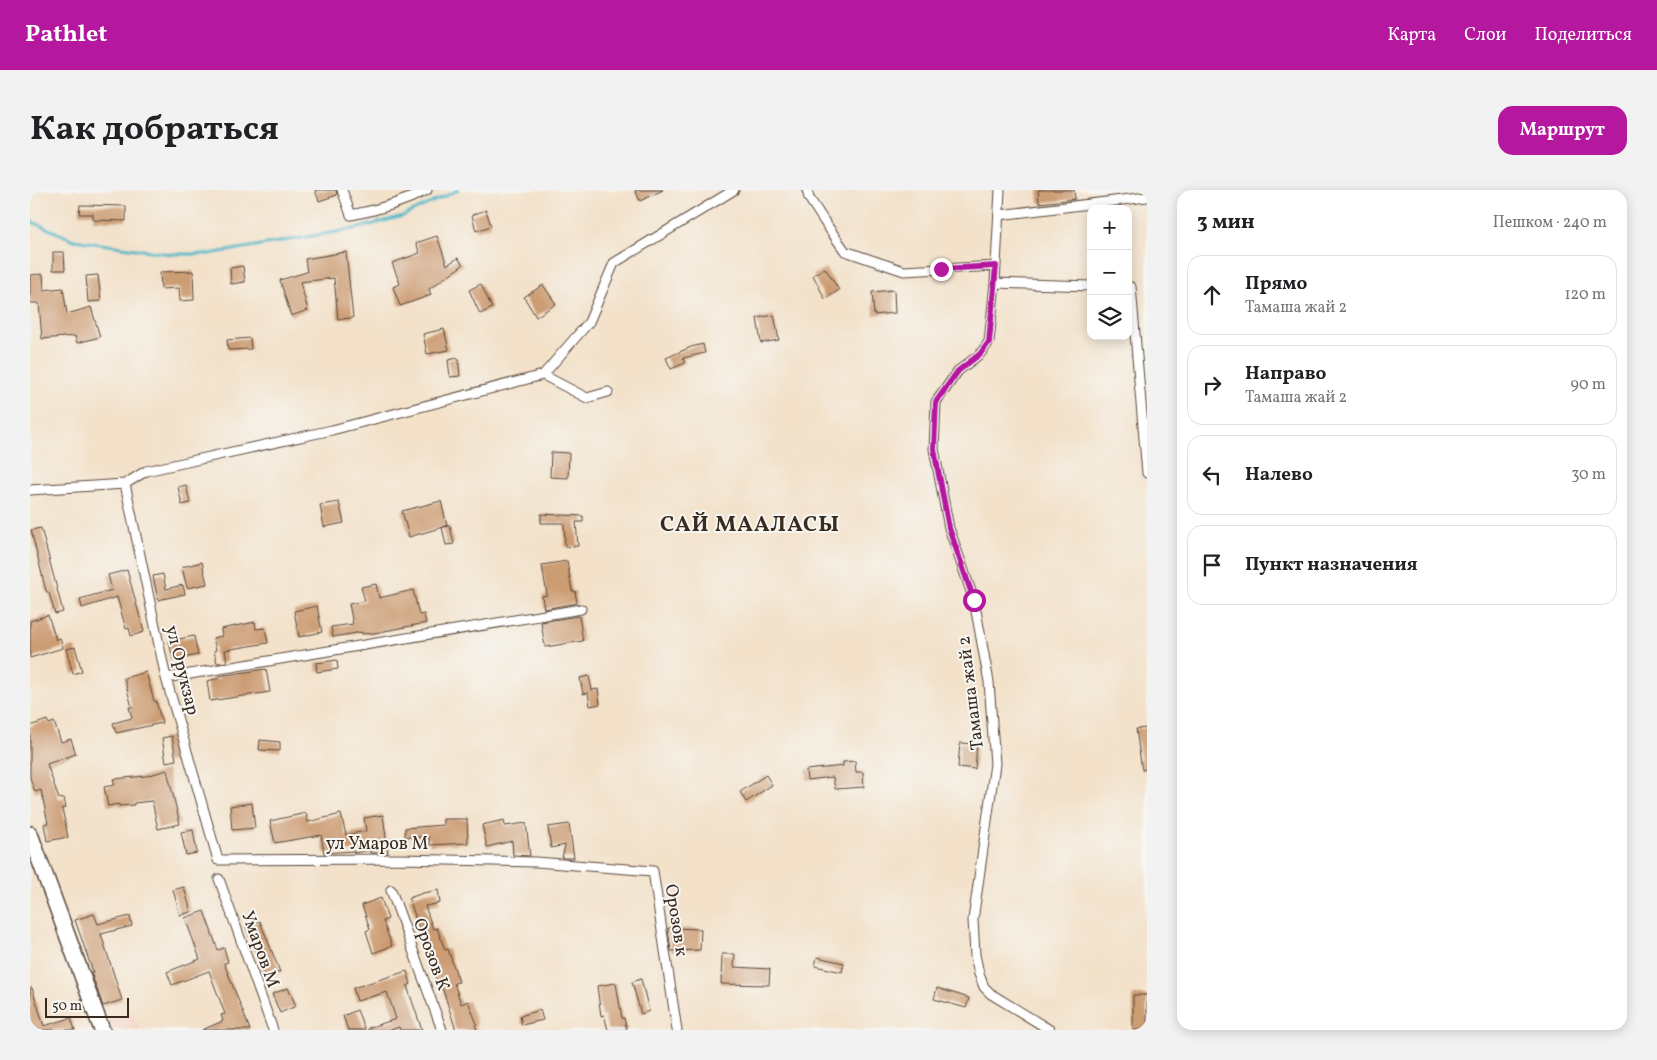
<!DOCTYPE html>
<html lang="ru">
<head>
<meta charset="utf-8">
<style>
  body { margin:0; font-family:Vollkorn,serif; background:#f2f2f2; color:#202124 }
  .controls { position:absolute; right:15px; top:15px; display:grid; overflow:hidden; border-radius:10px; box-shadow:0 2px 12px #0003 }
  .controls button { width:45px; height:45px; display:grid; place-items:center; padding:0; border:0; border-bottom:1px solid #e0e0e0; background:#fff; color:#202124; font:25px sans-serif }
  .scale { position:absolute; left:15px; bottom:12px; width:84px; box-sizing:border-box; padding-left:5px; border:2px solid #3b2a1e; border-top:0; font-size:14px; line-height:18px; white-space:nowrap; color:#3b2a1e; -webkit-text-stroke:4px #f6f6f2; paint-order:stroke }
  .stop { position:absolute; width:15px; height:15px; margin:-11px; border:4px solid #b5179e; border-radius:50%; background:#fff }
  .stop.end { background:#b5179e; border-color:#fff; box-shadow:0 1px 5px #0008 }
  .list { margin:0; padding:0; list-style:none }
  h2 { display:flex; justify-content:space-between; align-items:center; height:65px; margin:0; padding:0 20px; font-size:21px }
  h2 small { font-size:16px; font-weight:400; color:#757577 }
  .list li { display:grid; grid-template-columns:32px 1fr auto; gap:15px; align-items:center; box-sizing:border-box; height:80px; margin:0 10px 10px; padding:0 10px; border:1px solid #e0e0e0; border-radius:15px }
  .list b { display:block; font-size:19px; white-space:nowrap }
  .list p { margin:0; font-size:16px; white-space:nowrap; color:#757577 }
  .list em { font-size:16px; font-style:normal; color:#757577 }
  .icon { flex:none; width:28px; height:28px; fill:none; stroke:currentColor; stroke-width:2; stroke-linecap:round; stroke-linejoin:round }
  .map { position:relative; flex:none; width:1117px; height:840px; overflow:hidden; border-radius:15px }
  header { display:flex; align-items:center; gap:30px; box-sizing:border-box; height:70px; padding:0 25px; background:#b5179e; color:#fff }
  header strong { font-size:24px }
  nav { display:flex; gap:28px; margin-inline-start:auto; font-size:18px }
  .intro { display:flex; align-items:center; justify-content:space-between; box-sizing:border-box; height:120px; padding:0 30px }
  h1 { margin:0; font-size:35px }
  .button { padding:12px 22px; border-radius:15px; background:#b5179e; color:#fff; font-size:18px; font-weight:700 }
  main { display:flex; gap:30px; padding:0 30px }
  aside { flex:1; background:#fff; border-radius:15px; box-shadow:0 2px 12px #0003 }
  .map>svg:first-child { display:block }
  .built { fill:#f5d2c2 }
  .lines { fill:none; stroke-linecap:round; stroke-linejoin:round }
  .stream { stroke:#48b4c5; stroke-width:3 }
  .building { fill:#cc9c73 }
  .minor-casing { stroke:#574538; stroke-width:11 }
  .trunk-casing { stroke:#574538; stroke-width:18 }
  .minor { stroke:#fff; stroke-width:9 }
  .trunk { stroke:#fff; stroke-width:15 }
  .route { stroke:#b5179e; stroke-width:6 }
  .labels { text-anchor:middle; stroke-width:4; stroke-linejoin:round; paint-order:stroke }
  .street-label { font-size:18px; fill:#3b2a1e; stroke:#f6f6f2 }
  .district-label { font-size:22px; font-weight:bold; letter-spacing:1px; fill:#3b2a1e; stroke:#f6f6f2 }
</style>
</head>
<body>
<header>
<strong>Pathlet</strong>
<nav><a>Карта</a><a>Слои</a><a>Поделиться</a></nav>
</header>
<div class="intro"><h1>Как добраться</h1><a class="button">Маршрут</a></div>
<main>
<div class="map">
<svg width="1117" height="840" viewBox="0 0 1117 840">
  <rect width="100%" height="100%" fill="#f6f6f2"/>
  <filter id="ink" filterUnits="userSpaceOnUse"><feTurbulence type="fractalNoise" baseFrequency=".02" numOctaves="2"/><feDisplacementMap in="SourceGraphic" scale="10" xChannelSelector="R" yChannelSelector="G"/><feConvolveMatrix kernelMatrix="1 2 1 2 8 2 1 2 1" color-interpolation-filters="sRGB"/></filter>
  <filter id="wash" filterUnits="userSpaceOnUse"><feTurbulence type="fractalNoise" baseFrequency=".0096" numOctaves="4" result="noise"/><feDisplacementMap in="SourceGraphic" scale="20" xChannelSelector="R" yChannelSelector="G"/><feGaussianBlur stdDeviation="1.12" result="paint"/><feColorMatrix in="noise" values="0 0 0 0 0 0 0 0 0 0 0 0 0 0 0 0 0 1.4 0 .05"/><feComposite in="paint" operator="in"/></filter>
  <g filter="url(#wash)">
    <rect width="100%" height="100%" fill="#f3e1c9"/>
    <path class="built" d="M 103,821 L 110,840 L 80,840 L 77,830 Z"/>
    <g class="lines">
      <path class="stream" d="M 0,31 L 44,50 L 140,64 L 179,64 L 329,38 L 373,26 L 428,0"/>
    </g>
    <g id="blocks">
      <path class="building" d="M 285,0 L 306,0 L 307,5 L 289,11 Z
        M 605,0 L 633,0 L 610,11 Z
        M 1008,0 L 1044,0 L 1045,9 L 1009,13 Z
        M 50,15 L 96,16 L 96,31 L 63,30 L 63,24 L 49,24 Z
        M 456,20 L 461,36 L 446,41 L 442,25 Z
        M 407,46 L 417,75 L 428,68 L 433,75 L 399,99 L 401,105 L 370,116 L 363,97 L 370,94 L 362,73 L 390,63 L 386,53 Z
        M 23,62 L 34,62 L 35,80 L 23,80 Z
        M 316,62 L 323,128 L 308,129 L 304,88 L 270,92 L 278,120 L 261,126 L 250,90 L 277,82 L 275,69 Z
        M 213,76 L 215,92 L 201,94 L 200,78 Z
        M 795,78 L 809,100 L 795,109 L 783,85 Z
        M 163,81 L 164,110 L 150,111 L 149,98 L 131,99 L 130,82 Z
        M 13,84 L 14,100 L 33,98 L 37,124 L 61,117 L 70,147 L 47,153 L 45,146 L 12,149 L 9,113 L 0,113 L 0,85 Z
        M 68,85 L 71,111 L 58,112 L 56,86 Z
        M 451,94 L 462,118 L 450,124 L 439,100 Z
        M 513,95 L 526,114 L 506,127 L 494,107 Z
        M 864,100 L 865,123 L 844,125 L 842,102 Z
        M 744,125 L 749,150 L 731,153 L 727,128 Z
        M 414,139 L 419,160 L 397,164 L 393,144 Z
        M 220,148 L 221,159 L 198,160 L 197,150 Z
        M 673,154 L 675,163 L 653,168 L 655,173 L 641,179 L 636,168 L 661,157 Z
        M 428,168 L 430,186 L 420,187 L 418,170 Z
        M 521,262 L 539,263 L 538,288 L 520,287 Z
        M 156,295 L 160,313 L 152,315 L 148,297 Z
        M 411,311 L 417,336 L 379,347 L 372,321 Z
        M 309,312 L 314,333 L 294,337 L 290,315 Z
        M 511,324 L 553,326 L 553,332 L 546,332 L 548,356 L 535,357 L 534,333 L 511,333 Z
        M 420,336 L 424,354 L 416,355 L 412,337 Z
        M 11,338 L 33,422 L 25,424 L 19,403 L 16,401 L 1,340 Z
        M 537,371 L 542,401 L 545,401 L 547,413 L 514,419 L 512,406 L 517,405 L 512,375 Z
        M 172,372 L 177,394 L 157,398 L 152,377 Z
        M 97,380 L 114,442 L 101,446 L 99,438 L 96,439 L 87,407 L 52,418 L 50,409 L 82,400 L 78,385 Z
        M 133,384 L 136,399 L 153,395 L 155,404 L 128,410 L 123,386 Z
        M 346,394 L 349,408 L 383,400 L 389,425 L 394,424 L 396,433 L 344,443 L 332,444 L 332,442 L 303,447 L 301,437 L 323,434 L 319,414 L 335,411 L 331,397 Z
        M 287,416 L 292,442 L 269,447 L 264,421 Z
        M 18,425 L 26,450 L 30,448 L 33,458 L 0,468 L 0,431 Z
        M 549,426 L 553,451 L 515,457 L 511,432 Z
        M 225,432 L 226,439 L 235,438 L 238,453 L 195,460 L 197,472 L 187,473 L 184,461 L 186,460 L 183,448 L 192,446 L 191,439 Z
        M 164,446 L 168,465 L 143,470 L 139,451 Z
        M 45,457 L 52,481 L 43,484 L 36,459 Z
        M 307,470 L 308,479 L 287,482 L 286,473 Z
        M 236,479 L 240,502 L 180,511 L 177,491 L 190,488 L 189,486 Z
        M 116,482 L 124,511 L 126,511 L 132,533 L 86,543 L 83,533 L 102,528 L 99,517 L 102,517 L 94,488 Z
        M 559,486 L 562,500 L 568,499 L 570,514 L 560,516 L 558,503 L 553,504 L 550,488 Z
        M 17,530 L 19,534 L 24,532 L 31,552 L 41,549 L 46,564 L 17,574 L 29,609 L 34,608 L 36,618 L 32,618 L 38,647 L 17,651 L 14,634 L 18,633 L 11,600 L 5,602 L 0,588 L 0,536 Z
        M 1117,538 L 1117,579 L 1112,580 L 1106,539 Z
        M 142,546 L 146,570 L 136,572 L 132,548 Z
        M 230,550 L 250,552 L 250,561 L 229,560 Z
        M 930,553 L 947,554 L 945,579 L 928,577 Z
        M 825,571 L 826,582 L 833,582 L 834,597 L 805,599 L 803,587 L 777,590 L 776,580 L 813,576 L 813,572 Z
        M 137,580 L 150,634 L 128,639 L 122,611 L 104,613 L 104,615 L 89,616 L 89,614 L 78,616 L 74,597 L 85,595 L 83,589 L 116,586 Z
        M 736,585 L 742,595 L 716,612 L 710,602 Z
        M 222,613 L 225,638 L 202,640 L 200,616 Z
        M 276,623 L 278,632 L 311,624 L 316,645 L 336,641 L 334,628 L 353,625 L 358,663 L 340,663 L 340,660 L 324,663 L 324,661 L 294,663 L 291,645 L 245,653 L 240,631 Z
        M 413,629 L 437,629 L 438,653 L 400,655 L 399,647 L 375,647 L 375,638 L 413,635 Z
        M 474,630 L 475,636 L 496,633 L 500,666 L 483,665 L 482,651 L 457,657 L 452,635 Z
        M 539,634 L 544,668 L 532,668 L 535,655 L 521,658 L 518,637 Z
        M 163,640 L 167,663 L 156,665 L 151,642 Z
        M 154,697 L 161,722 L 150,725 L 143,700 Z
        M 408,700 L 410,713 L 395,716 L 403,739 L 407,738 L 415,760 L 418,759 L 429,792 L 424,793 L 431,814 L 438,811 L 447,834 L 445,835 L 447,840 L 426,840 L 412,797 L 409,798 L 379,708 L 393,703 Z
        M 351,708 L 358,729 L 353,731 L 362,756 L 343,763 L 336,741 L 340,739 L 332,715 Z
        M 174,721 L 188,760 L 194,758 L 198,772 L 194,773 L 220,840 L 172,840 L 193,831 L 191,825 L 195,824 L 179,781 L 142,795 L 137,782 L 170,769 L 155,728 Z
        M 64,724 L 68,734 L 100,726 L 102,736 L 71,744 L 92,810 L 73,816 L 61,782 L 63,782 L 45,730 Z
        M 230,731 L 250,782 L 236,788 L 216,737 Z
        M 638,738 L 671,739 L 670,760 L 641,761 Z
        M 692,764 L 705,764 L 704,777 L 740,779 L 739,795 L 691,794 Z
        M 787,767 L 814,773 L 812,782 L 785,776 Z
        M 377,781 L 381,794 L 377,796 L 392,840 L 370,840 L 369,837 L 361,840 L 338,840 L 338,838 L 366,829 L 357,802 L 327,811 L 323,798 Z
        M 611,789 L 619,821 L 611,824 L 602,792 Z
        M 586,793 L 592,828 L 594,828 L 597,840 L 578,840 L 574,825 L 571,826 L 567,796 Z
        M 0,798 L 2,798 L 14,836 L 41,828 L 45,840 L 0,840 Z
        M 258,798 L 266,816 L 250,823 L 242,804 Z
        M 907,798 L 939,808 L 936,818 L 904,809 Z
        M 1103,805 L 1117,805 L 1117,840 L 1103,840 Z
        M 327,820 L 335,840 L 318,840 L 313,826 Z
        M 510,820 L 513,830 L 492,835 L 490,826 Z"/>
    </g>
  </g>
  <g filter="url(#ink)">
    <use href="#blocks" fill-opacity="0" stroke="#574538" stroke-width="1"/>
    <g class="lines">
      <defs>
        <path id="minor" d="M 312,0 L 321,25 C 348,20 372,13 397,0
          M 777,0 L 779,8 L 794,31 L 815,61 L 874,81 L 966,76
          M 970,0 L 965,93 L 959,152 L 950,164 L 928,181 L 906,212 L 904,259 L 919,338 L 944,410 L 959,492 L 965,574 L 943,730 L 945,765 L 949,784 L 954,797 L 961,804 L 1020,840
          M 969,25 L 1117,7
          M 965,93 L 1061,96
          M 1098,97 L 1101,97 L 1117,283
          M 513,185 L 559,132 L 584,73 L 704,0
          M 95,294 L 136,488 L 188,670 L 370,669 L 506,672 L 623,681 L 647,840
          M 0,300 L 95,294 L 116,281 L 302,240 L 513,185 L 557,208 L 578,202
          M 136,488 L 551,419
          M 189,689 L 243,840
          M 361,700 L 412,840"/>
        <path id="trunk" d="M 0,644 L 72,840"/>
      </defs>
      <use href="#minor" class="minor-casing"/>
      <use href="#trunk" class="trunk-casing"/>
      <use href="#minor" class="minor"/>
      <use href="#trunk" class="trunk"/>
    </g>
  </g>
  <g class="lines" filter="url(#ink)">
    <path class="route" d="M 911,79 L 966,76 L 959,152 L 950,164 L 928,181 L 906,212 L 904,259 L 919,338 L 944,410"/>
  </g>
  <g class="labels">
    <g class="street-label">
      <text transform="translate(153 480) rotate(76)" y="6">ул Орукзар</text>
      <text transform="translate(940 503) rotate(-97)" y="6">Тамаша жай 2</text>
      <text x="347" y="659">ул Умаров М</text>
      <text transform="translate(647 730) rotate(81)" y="6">Орозов к</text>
      <text transform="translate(231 759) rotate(70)" y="6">Умаров М</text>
      <text transform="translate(402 764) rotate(70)" y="6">Орозов К</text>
    </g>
    <g class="district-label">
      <text x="720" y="341">САЙ МААЛАСЫ</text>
    </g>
  </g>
</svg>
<div class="controls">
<button>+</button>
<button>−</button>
<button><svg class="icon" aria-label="layers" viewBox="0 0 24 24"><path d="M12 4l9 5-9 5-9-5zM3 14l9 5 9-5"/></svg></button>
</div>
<div class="scale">50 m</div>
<div class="stop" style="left:944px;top:410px"></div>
<div class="stop end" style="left:911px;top:79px"></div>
</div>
<aside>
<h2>3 мин<small>Пешком · 240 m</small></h2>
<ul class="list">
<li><svg class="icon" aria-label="ahead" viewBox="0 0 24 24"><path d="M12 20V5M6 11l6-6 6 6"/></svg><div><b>Прямо</b><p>Тамаша жай 2</p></div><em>120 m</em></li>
<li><svg class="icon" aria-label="right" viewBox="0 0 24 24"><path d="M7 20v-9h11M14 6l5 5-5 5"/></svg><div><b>Направо</b><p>Тамаша жай 2</p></div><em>90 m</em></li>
<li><svg class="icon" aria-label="left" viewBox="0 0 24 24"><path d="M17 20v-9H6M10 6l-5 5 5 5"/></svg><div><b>Налево</b></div><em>30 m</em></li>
<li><svg class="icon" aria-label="arrive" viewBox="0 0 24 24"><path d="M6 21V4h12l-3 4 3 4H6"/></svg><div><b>Пункт назначения</b></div></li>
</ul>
</aside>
</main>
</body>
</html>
